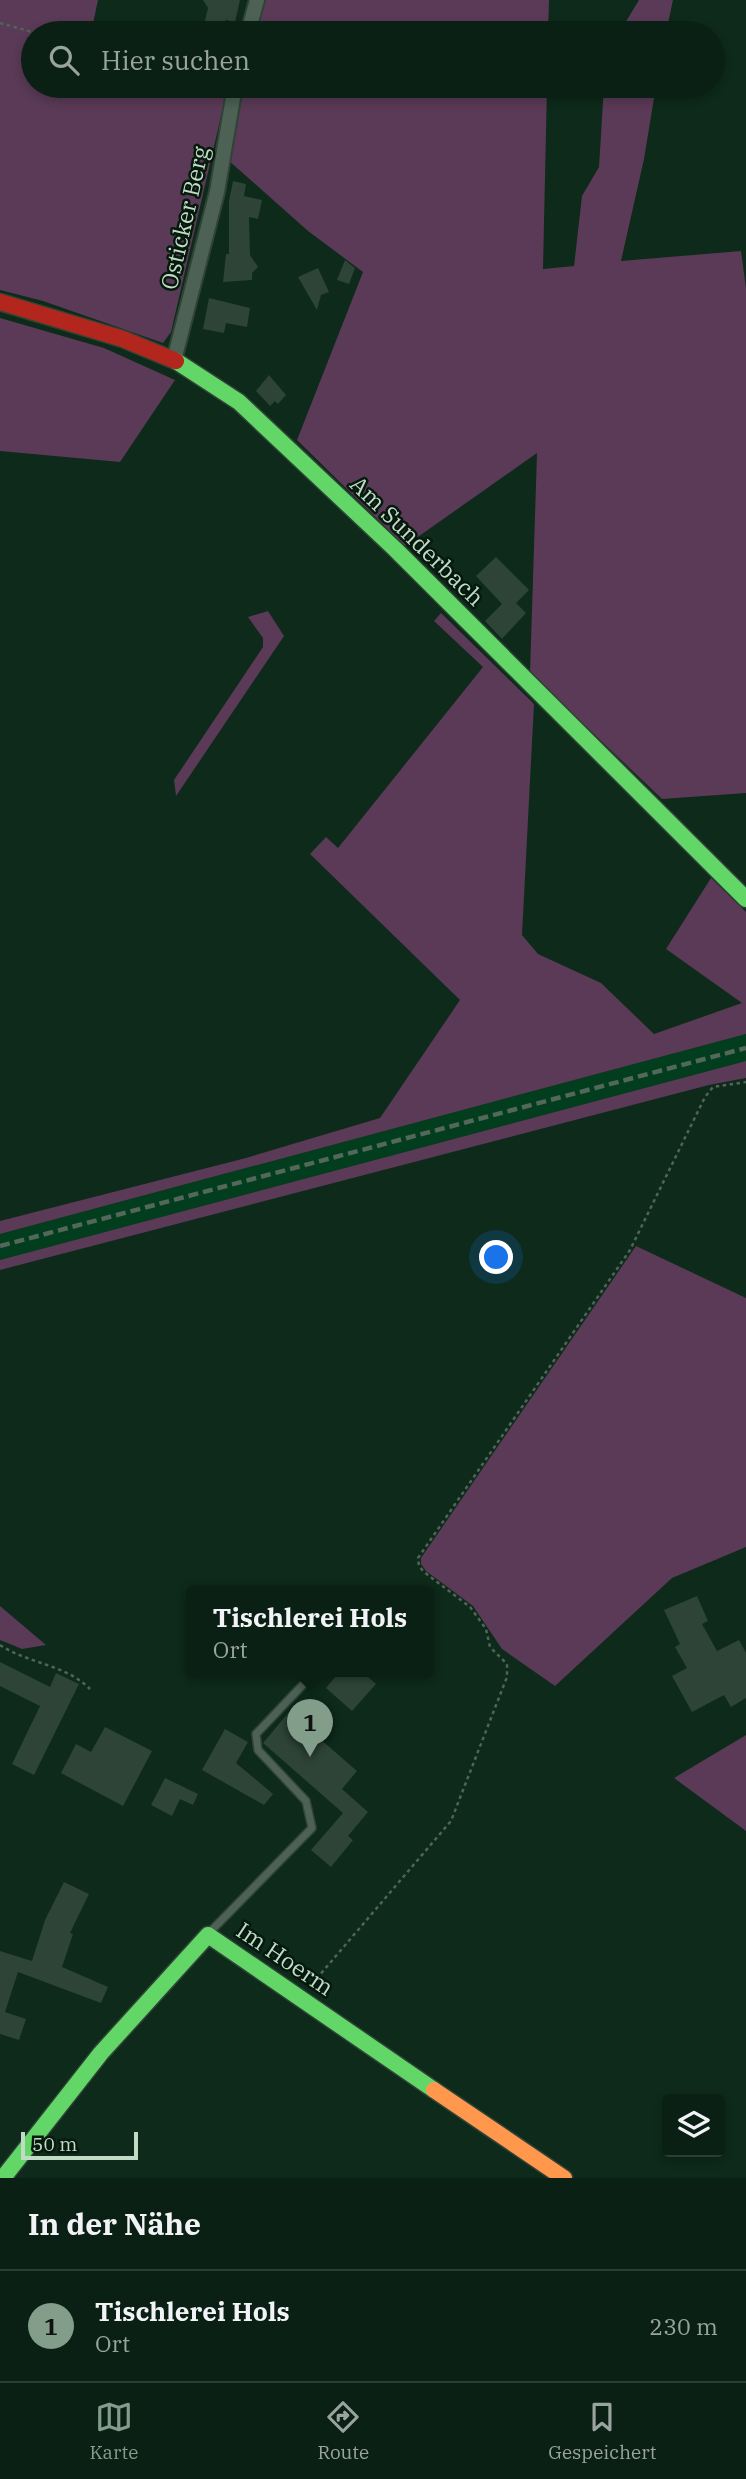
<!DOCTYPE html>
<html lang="de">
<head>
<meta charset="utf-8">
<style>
  body { margin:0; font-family:"IBM Plex Serif",serif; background:#13281d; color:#f1f3f6 }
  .controls { position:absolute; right:21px; bottom:21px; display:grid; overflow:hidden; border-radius:7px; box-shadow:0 4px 10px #0003 }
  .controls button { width:63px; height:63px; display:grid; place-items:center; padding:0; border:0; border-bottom:2px solid #2a3e34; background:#0a2014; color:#f1f3f6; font:35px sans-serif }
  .scale { position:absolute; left:21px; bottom:18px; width:117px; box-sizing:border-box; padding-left:7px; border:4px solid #c1dbc7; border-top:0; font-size:19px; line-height:24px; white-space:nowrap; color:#c1dbc7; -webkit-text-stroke:5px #05190c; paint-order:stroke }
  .you { position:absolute; left:497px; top:1258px; width:24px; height:24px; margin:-18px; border:5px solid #fff; border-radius:50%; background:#1a73e8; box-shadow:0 0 0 10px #1a73e833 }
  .badge { display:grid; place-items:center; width:46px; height:46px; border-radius:50%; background:#829d8a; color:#111; font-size:23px; font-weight:700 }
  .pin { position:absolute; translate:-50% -58px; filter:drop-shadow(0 2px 4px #0008) }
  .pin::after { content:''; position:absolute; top:37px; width:24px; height:21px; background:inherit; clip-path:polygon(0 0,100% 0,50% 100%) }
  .popup { position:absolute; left:186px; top:1586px; width:248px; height:91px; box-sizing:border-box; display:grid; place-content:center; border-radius:7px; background:#0a2014; filter:drop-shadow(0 2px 5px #0005); font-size:23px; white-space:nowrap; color:#99a3a0 }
  .popup b { font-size:26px; color:#f1f3f6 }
  .popup::after { content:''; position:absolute; left:50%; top:100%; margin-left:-14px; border:14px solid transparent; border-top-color:#0a2014 }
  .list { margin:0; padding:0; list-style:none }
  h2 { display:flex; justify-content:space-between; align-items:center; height:91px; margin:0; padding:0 28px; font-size:30px }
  h2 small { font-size:23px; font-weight:400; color:#99a3a0 }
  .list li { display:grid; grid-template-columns:46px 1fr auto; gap:21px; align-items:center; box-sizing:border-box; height:112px; padding:0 28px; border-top:2px solid #2a3e34 }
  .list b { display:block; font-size:26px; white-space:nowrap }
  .list p { margin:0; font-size:23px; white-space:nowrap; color:#99a3a0 }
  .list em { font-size:23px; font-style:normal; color:#99a3a0 }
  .icon { flex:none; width:38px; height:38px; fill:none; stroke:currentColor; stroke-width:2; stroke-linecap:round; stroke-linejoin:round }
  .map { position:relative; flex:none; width:746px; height:2178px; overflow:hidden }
  .search { position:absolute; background:#0a2014; box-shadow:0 4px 10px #0003; left:21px; right:21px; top:21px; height:77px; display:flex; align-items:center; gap:18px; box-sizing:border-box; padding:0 24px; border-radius:38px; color:#99a3a0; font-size:26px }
  .sheet { height:203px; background:#0a2014 }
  nav { display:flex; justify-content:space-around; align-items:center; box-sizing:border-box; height:98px; border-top:2px solid #2a3e34; background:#0a2014; font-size:19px; color:#99a3a0 }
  nav a { display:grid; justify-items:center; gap:4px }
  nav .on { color:#829d8a }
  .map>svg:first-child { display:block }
  .built { fill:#023e1d }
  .green { fill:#5a3a56 }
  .building { fill:#2d4436 }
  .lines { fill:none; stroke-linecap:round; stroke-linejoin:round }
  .lane-casing { stroke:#2f4337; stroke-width:10 }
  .street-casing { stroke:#2f4337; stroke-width:18 }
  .fast-casing { stroke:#2f4337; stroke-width:19 }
  .slow-casing { stroke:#2f4337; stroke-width:19 }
  .jam-casing { stroke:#2f4337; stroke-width:19 }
  .path { stroke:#516458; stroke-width:2.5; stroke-dasharray:3.5 3.5; stroke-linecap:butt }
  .lane { stroke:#4d6154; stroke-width:7 }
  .street { stroke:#4d6154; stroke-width:14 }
  .fast { stroke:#63d668; stroke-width:16 }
  .slow { stroke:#ff974d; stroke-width:16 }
  .jam { stroke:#b3261e; stroke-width:16 }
  .rail { stroke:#54675b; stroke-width:4.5; stroke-dasharray:10 5; stroke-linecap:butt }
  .labels { text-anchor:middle; stroke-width:5; stroke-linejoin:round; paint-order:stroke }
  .street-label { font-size:23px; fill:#c1dbc7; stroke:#05190c }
</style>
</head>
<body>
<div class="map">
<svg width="746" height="2178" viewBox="0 0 746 2178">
  <rect width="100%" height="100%" fill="#0d2a1a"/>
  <path class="built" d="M 746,1034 L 746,1061 L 0,1260 L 0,1234 Z"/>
  <path class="green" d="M 0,0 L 98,0 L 91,33 L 33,33 L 33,86 L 228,86 L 171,332 L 163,343 L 43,301 L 0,290 Z
    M 264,0 L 549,0 L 548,33 L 257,33 Z
    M 639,0 L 673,0 L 666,33 L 619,33 Z
    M 245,86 L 547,86 L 543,269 L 574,266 L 582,196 L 599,167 L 604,86 L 656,86 L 644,159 L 621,261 L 741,251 L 746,288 L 746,793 L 662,799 L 530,673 L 537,453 L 405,546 L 297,440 L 363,272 L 308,231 L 228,160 Z
    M 0,318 L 104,348 L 175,380 L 120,462 L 0,451 Z
    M 268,611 L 284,636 L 176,796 L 174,780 L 263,647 L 263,638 L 248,617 Z
    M 441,613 L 534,704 L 522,935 L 538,954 L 601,983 L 654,1034 L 742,1003 L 666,949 L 711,878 L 746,912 L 746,1034 L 0,1234 L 0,1221 L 246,1158 L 380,1118 L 460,1000 L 310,854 L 326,837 L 338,848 L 483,667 L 434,621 Z
    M 746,1061 L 746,1078 L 709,1085 L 0,1270 L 0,1260 Z
    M 636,1246 L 746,1298 L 746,1547 L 672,1578 L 555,1686 L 502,1649 L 473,1606 L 426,1571 L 421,1564 L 421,1558 Z
    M 0,1606 L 46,1645 L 22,1649 L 0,1640 Z
    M 746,1735 L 746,1831 L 674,1778 Z"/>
  <path class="building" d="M 203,0 L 240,0 L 235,22 L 226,20 L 222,33 L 202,33 L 208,8 Z
    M 233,181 L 246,184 L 244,196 L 262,200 L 258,219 L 249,217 L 250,255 L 258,267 L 252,273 L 252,280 L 223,282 L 226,254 L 229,254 L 229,201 Z
    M 345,260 L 355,268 L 349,284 L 337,280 Z
    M 318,268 L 329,292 L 321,295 L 317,310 L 298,277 Z
    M 209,298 L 250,308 L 247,327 L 226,323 L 224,333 L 203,329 Z
    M 269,375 L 286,395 L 278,404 L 275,401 L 270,406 L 256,391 Z
    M 496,557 L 529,590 L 516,603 L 526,613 L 502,639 L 485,621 L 502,604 L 476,576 Z
    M 697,1596 L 708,1621 L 702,1624 L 717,1651 L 739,1640 L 746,1653 L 746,1698 L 731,1707 L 724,1695 L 692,1712 L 672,1676 L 687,1668 L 675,1647 L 680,1644 L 664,1610 Z
    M 0,1662 L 50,1687 L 56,1673 L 79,1684 L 34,1775 L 12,1764 L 40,1706 L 0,1686 Z
    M 340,1671 L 361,1671 L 376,1684 L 352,1711 L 326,1688 Z
    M 289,1712 L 357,1771 L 342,1789 L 368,1812 L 348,1836 L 353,1840 L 331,1867 L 311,1850 L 343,1813 L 263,1743 Z
    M 105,1727 L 152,1751 L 123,1806 L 61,1773 L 76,1744 L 91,1752 Z
    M 225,1729 L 248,1742 L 236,1763 L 273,1794 L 264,1805 L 202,1770 Z
    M 165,1778 L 198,1794 L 193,1805 L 180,1799 L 172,1816 L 151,1805 Z
    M 64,1882 L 89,1894 L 70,1933 L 73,1934 L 62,1967 L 108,1987 L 101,2003 L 18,1972 L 5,2012 L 26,2019 L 19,2040 L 0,2034 L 0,1951 L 32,1961 L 45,1920 Z"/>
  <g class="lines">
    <defs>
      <path id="lane" d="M 208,1934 L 312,1828 L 306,1801 L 258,1750 L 256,1734 L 316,1671"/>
      <path id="street" d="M 248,33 L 257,0
        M 174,360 L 217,192 L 235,86"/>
      <path id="fast" d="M 176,361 L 239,402 L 395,549 L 746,899
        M 3,2178 L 101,2053 L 208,1935 L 434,2090"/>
      <path id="slow" d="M 434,2090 L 564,2178"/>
      <path id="jam" d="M 0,302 L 123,339 L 176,361"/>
    </defs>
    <use href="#lane" class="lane-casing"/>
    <use href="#street" class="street-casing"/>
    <use href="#fast" class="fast-casing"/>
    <use href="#slow" class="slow-casing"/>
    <use href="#jam" class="jam-casing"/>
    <path class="path" d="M 0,23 L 36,33
      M 0,1645 C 29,1664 65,1664 90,1689
      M 312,1984 L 451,1821 L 507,1677 L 507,1664 L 490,1647 L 486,1629 L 470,1607 L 424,1572 L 419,1566 L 418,1558 L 630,1250 L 705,1097 L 713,1087 L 746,1082"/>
    <use href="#lane" class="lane"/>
    <use href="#street" class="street"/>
    <use href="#fast" class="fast"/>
    <use href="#slow" class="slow"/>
    <use href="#jam" class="jam"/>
    <path class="rail" d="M 0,1246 L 746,1048"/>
  </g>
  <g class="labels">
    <g class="street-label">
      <text transform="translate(185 218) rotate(-77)" y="8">Osticker Berg</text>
      <text transform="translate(417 541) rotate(44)" y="8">Am Sunderbach</text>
      <text transform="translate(285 1959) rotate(34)" y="8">Im Hoerm</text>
    </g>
  </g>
</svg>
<div class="controls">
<button><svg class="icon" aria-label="layers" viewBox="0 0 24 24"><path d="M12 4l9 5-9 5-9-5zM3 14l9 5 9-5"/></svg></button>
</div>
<div class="scale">50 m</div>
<div class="you"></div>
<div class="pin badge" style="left:310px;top:1757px">1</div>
<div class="popup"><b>Tischlerei Hols</b>Ort</div>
<div class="search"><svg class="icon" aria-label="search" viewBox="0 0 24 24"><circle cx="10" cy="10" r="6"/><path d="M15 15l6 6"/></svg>Hier suchen</div>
</div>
<section class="sheet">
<h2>In der Nähe<small></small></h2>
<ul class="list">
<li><span class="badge">1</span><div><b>Tischlerei Hols</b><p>Ort</p></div><em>230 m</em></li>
</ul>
</section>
<nav>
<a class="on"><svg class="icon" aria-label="map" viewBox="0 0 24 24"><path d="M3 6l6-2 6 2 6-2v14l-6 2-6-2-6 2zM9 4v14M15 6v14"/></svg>Karte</a>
<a><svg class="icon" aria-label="directions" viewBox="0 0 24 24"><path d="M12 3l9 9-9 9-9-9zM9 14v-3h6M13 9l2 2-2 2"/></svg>Route</a>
<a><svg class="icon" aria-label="saved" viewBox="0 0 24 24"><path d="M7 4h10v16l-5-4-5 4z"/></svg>Gespeichert</a>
</nav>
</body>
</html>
